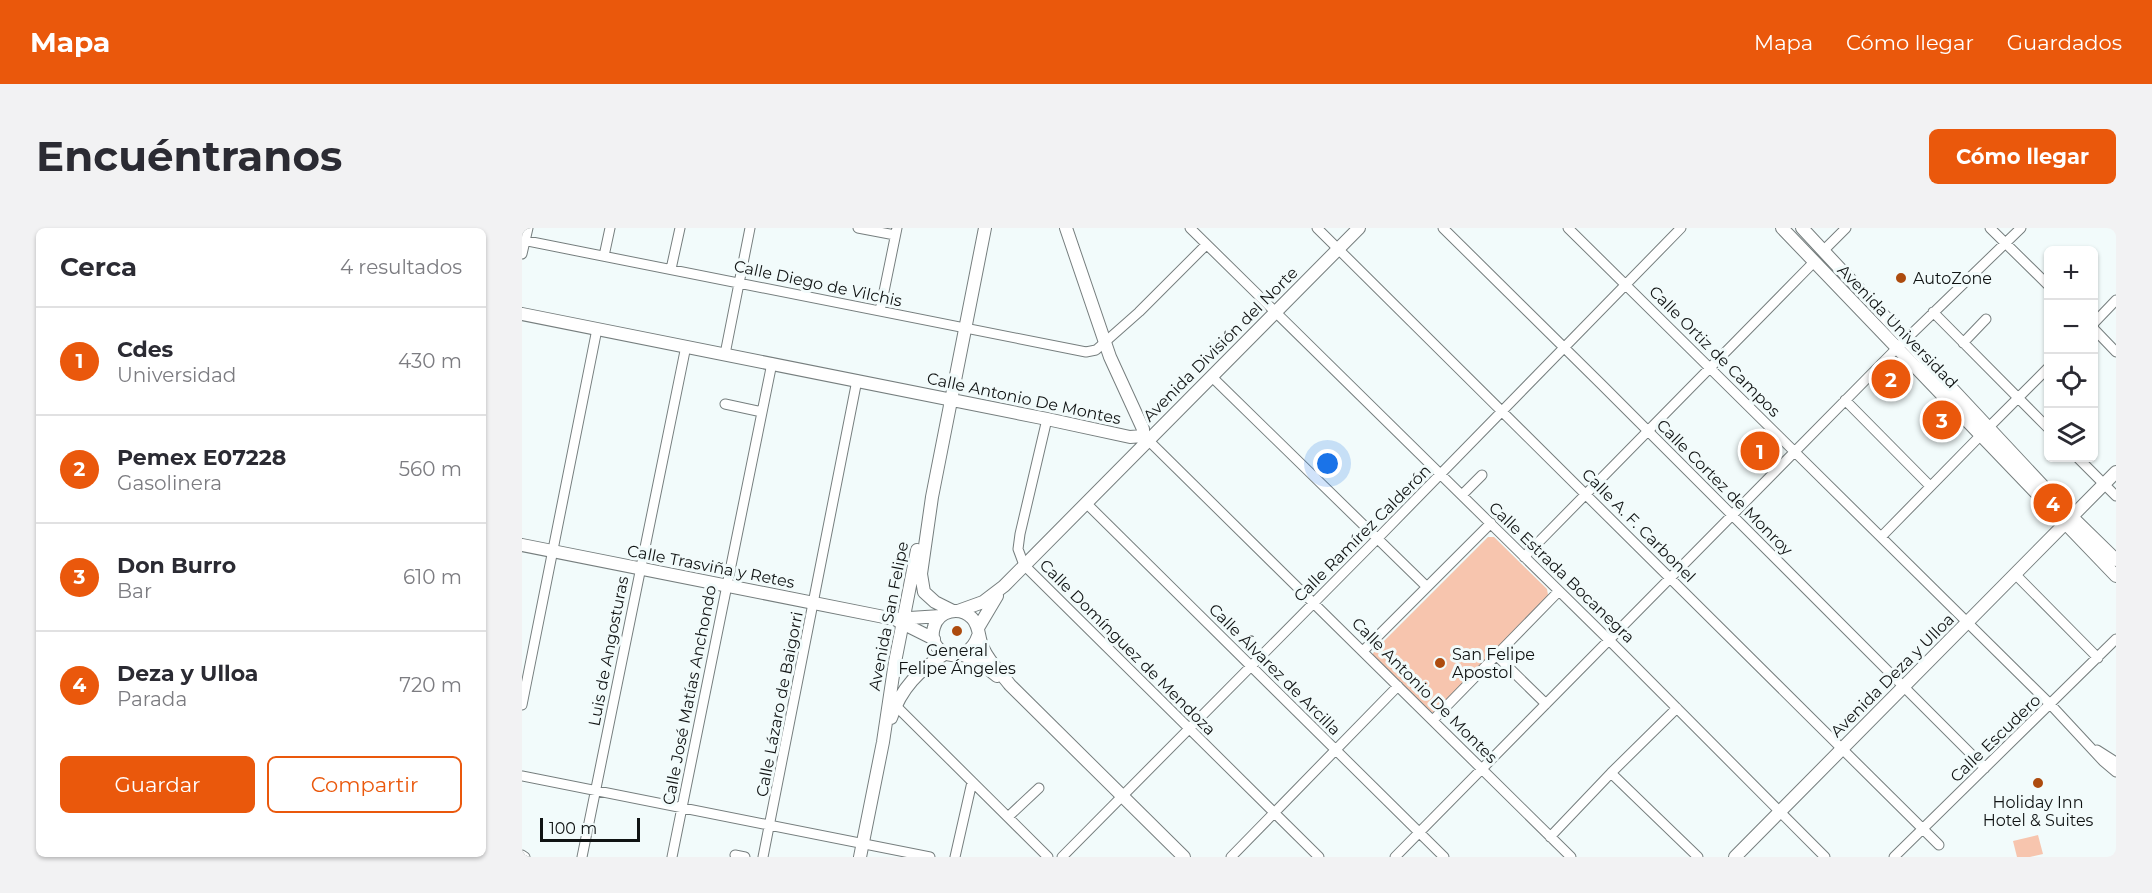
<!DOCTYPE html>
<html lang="es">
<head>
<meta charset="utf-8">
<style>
  body { margin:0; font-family:Montserrat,sans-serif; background:#f2f2f3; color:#2b2b33 }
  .controls { position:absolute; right:18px; top:18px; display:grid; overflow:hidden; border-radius:9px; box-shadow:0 2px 4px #0004 }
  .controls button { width:54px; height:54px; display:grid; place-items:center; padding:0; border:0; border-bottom:2px solid #e1e1e2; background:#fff; color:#2b2b33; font:30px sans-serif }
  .scale { position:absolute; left:18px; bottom:15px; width:100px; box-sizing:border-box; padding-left:6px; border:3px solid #101313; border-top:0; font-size:16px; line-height:21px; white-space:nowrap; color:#101313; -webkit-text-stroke:4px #f2fbfb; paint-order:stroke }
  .you { position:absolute; left:806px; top:236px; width:21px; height:21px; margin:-15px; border:4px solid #fff; border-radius:50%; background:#1a73e8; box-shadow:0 0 0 9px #1a73e833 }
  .badge { display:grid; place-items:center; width:39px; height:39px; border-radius:50%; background:#ea580c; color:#fff; font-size:20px; font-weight:700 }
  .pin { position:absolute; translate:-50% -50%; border:3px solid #fff; box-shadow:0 2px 6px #0006 }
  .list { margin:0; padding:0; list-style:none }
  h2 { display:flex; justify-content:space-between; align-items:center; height:78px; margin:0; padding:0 24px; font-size:26px }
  h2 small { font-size:20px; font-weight:400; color:#7c7c81 }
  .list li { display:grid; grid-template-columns:39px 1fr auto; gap:18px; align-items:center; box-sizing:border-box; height:108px; padding:0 24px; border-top:2px solid #e1e1e2 }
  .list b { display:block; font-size:22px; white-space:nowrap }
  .list p { margin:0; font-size:20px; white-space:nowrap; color:#7c7c81 }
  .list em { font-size:20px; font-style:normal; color:#7c7c81 }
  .actions { display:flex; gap:12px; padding:18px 24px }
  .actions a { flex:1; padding:14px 0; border:2px solid #ea580c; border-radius:9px; text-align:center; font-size:21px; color:#ea580c }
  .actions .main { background:#ea580c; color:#fff }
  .icon { flex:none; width:33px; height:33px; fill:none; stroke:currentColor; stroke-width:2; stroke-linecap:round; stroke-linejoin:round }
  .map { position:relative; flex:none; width:1594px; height:629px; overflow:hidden; border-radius:9px }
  header { display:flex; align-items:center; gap:36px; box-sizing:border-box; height:84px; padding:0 30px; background:#ea580c; color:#fff }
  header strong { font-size:28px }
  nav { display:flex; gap:33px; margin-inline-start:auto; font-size:21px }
  .intro { display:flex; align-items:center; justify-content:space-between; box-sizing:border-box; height:144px; padding:0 36px }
  h1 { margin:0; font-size:42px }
  .button { padding:15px 27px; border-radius:9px; background:#ea580c; color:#fff; font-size:21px; font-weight:700 }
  main { display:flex; gap:36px; padding:0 36px }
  aside { flex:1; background:#fff; border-radius:9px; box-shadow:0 2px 4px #0004 }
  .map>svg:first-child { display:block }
  .park { fill:#f7c5ae }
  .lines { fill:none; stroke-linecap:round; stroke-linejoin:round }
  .minor-casing { stroke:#767e7e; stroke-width:11 }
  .major-casing { stroke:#767e7e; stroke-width:14 }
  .minor { stroke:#fff; stroke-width:9 }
  .major { stroke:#fff; stroke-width:12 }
  .poi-dot { fill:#ad4b0e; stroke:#f2fbfb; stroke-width:2 }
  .labels { text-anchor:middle; stroke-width:6; stroke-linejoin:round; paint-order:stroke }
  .poi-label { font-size:16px; fill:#101313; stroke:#f2fbfb; text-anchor:start }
  .street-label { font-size:16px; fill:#101313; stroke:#f2fbfb }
</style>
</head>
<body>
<header>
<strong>Mapa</strong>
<nav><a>Mapa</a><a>Cómo llegar</a><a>Guardados</a></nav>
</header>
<div class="intro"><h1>Encuéntranos</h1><a class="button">Cómo llegar</a></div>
<main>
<aside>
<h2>Cerca<small>4 resultados</small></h2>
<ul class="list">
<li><span class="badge">1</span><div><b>Cdes</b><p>Universidad</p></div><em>430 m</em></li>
<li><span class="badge">2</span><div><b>Pemex E07228</b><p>Gasolinera</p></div><em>560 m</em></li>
<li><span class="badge">3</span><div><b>Don Burro</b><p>Bar</p></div><em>610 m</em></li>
<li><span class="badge">4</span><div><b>Deza y Ulloa</b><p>Parada</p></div><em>720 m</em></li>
</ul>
<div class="actions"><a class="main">Guardar</a><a>Compartir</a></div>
</aside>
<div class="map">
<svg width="1594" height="629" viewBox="0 0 1594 629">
  <rect width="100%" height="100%" fill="#f2fbfb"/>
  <path class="park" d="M 966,309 L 972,309 L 1025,361 L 1026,367 L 913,486 L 907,482 L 850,427 L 854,421 Z
    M 1516,607 L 1521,626 L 1508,629 L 1495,629 L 1491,613 Z"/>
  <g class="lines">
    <defs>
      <path id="minor" d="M 336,0 L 373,7
        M 668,0 L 1087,412 L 1303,629
        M 795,0 L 1417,617
        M 921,0 L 1080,157 L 1463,540
        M 1046,0 L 1529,477 L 1581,533 L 1594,544
        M 1468,0 L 1526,57
        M 0,12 L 564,124 L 574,122 L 617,84 L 684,17
        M 1301,23 L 1324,0
        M 0,26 L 6,0
        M 82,28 L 88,0
        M 149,41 L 158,0
        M 358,83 L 375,0
        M 1411,84 L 1526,200
        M 1572,95 L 1594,72
        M 1572,101 L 1594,124
        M 1441,115 L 1464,91
        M 203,126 L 228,0
        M 690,149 L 905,359
        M 1323,172 L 1408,258
        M 203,176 L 240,184
        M 525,191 L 498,306 L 496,321 L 502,337 L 797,629
        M 1467,199 L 1526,140
        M 626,212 L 1049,629
        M 1556,230 L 1594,268
        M 940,267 L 960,247
        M 564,275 L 922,629
        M 1359,309 L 1459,207
        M 1002,329 L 1292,34
        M 1493,346 L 1576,430
        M 841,423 L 969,295
        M 974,427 L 1024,476
        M 0,477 L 75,101
        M 373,477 L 526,629
        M 911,492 L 1037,363
        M 1575,522 L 1594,534
        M 1089,545 L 1176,629
        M 0,548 L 408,629
        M 486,589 L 517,560
        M 1028,609 L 1089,545 L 1155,480
        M 0,627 L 3,629
        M 213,627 L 223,629
        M 60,629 L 164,118
        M 150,629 L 250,135
        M 241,629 L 335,152
        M 433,629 L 450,554
        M 540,629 L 856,310 L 1159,0
        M 709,629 L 876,458
        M 873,629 L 1375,120 L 1499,0
        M 1372,629 L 1594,411"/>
      <path id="major" d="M 544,0 L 588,129 L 621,201 L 621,208
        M 1260,0 L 1594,348
        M 1280,0 L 1549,288 L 1594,332
        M 0,86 L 525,191 L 608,209 L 621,208
        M 0,317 L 372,391 L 419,388
        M 431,383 L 413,374 L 402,364 L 399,346 L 410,269 L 463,0
        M 436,383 L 461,374 L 482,358 L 837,0
        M 376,393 L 412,411
        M 456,400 L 475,368
        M 456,408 C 445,441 403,427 412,399 C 417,382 438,378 450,390 C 458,398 456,410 461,420 C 467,434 479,445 488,457 L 662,629
        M 441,427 L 457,434 L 475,448
        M 369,490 C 379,460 397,442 424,425
        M 338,629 L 361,514 L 373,434 L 395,322
        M 1213,629 L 1594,244"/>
    </defs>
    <use href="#minor" class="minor-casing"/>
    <use href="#major" class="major-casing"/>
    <use href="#minor" class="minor"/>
    <use href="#major" class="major"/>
  </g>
  <g class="poi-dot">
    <circle cx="1379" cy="50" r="6"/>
    <circle cx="435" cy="403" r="6"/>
    <circle cx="918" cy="435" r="6"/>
    <circle cx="1516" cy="555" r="6"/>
  </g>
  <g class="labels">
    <g class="poi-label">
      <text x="1391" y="56">AutoZone</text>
      <text x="435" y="428" text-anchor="middle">General<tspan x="435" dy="18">Felipe Ángeles</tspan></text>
      <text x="930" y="432">San Felipe<tspan x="930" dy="18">Apostol</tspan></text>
      <text x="1516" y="580" text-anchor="middle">Holiday Inn<tspan x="1516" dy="18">Hotel &amp; Suites</tspan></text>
    </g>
    <g class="street-label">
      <text transform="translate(296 55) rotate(12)" y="6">Calle Diego de Vilchis</text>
      <text transform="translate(1376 98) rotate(46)" y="6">Avenida Universidad</text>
      <text transform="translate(698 116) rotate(-45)" y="6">Avenida División del Norte</text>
      <text transform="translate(1193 123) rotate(45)" y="6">Calle Ortiz de Campos</text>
      <text transform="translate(502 170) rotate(12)" y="6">Calle Antonio De Montes</text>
      <text transform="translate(1203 259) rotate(45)" y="6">Calle Cortez de Monroy</text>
      <text transform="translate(1117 297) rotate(45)" y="6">Calle A. F. Carbonel</text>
      <text transform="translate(840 305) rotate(-45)" y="6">Calle Ramírez Calderón</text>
      <text transform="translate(189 338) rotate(11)" y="6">Calle Trasviña y Retes</text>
      <text transform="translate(1040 344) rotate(44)" y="6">Calle Estrada Bocanegra</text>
      <text transform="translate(366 388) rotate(-79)" y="6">Avenida San Felipe</text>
      <text transform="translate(606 419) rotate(45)" y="6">Calle Domínguez de Mendoza</text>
      <text transform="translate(86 423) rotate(-79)" y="6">Luis de Angosturas</text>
      <text transform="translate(753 441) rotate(45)" y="6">Calle Álvarez de Arcilla</text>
      <text transform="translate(1370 447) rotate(-45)" y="6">Avenida Deza y Ulloa</text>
      <text transform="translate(903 462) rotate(45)" y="6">Calle Antonio De Montes</text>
      <text transform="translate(167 467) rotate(-79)" y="6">Calle José Matías Anchondo</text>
      <text transform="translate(257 476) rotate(-79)" y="6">Calle Lázaro de Baigorri</text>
      <text transform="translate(1473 510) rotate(-44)" y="6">Calle Escudero</text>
    </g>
  </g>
</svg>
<div class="controls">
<button>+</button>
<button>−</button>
<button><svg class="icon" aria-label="locate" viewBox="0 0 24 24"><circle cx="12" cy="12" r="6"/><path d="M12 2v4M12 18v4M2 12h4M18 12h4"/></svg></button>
<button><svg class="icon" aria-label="layers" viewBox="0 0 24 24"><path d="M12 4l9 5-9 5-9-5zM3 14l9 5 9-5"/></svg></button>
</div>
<div class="scale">100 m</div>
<div class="you"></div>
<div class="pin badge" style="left:1238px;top:223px">1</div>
<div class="pin badge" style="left:1369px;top:151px">2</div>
<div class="pin badge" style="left:1420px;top:192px">3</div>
<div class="pin badge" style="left:1531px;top:275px">4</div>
</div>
</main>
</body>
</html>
